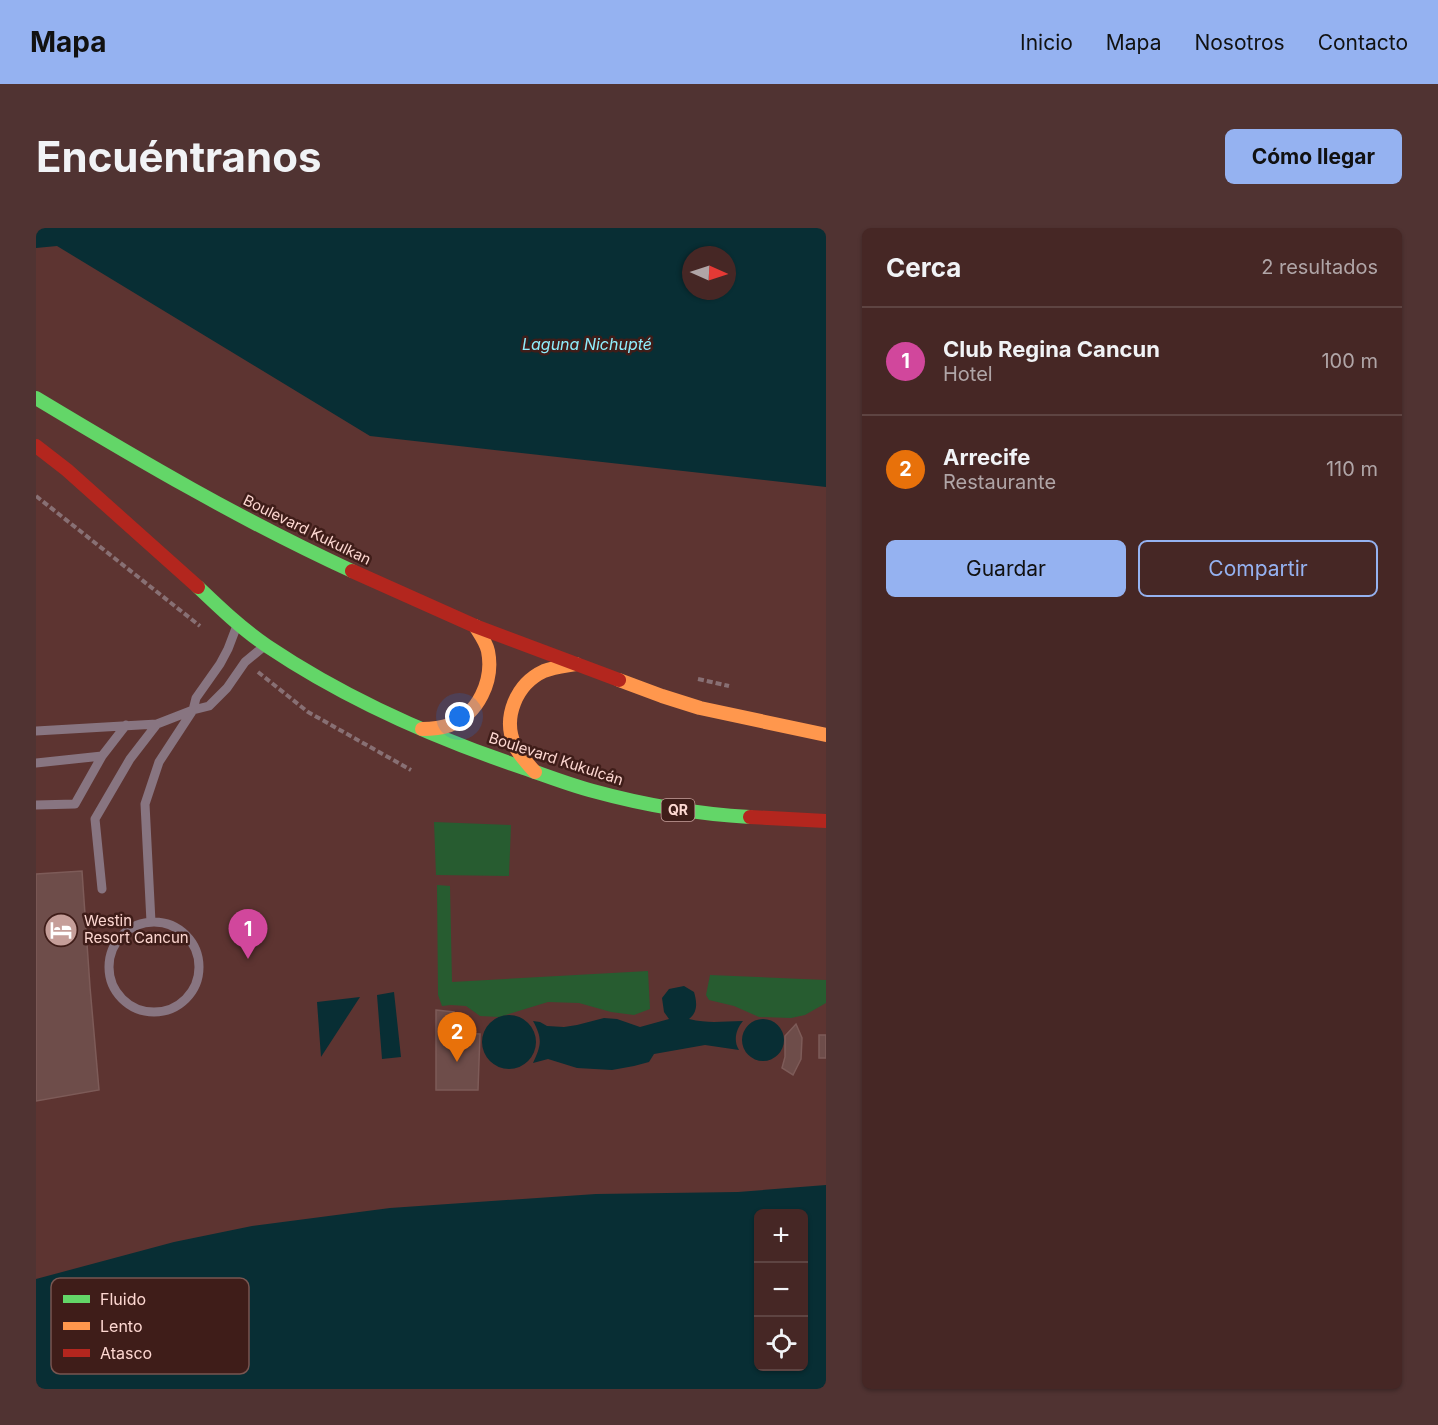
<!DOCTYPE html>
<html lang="es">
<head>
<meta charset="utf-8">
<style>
  body { margin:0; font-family:Inter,sans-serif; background:#503332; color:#f1f3f6 }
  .controls { position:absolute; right:18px; bottom:18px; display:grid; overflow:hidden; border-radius:9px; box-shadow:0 2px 4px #0004 }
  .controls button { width:54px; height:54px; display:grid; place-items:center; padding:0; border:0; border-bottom:2px solid #5e4442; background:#462725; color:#f1f3f6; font:30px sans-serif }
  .compass { position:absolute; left:646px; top:18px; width:54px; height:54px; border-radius:50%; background:#462725; box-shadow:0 2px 4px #0004; rotate:93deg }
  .you { position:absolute; left:424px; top:489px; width:21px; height:21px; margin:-15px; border:4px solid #fff; border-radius:50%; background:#1a73e8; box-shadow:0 0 0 9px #1a73e833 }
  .badge { display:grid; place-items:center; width:39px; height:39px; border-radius:50%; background:#95b2f1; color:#fff; font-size:20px; font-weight:700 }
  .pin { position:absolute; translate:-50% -50px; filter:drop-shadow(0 2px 3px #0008) }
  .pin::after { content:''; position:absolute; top:32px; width:21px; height:18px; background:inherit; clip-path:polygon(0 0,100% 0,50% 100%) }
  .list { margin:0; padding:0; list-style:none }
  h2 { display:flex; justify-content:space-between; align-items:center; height:78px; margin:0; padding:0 24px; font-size:26px }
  h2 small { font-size:20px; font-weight:400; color:#b0a5a7 }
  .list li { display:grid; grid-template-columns:39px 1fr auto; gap:18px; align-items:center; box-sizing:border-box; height:108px; padding:0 24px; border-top:2px solid #5e4442 }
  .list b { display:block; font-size:22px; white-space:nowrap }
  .list p { margin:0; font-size:20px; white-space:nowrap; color:#b0a5a7 }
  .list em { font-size:20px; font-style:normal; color:#b0a5a7 }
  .actions { display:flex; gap:12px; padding:18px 24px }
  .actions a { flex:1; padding:14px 0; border:2px solid #95b2f1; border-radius:9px; text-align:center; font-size:21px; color:#95b2f1 }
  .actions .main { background:#95b2f1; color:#111 }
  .icon { flex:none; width:33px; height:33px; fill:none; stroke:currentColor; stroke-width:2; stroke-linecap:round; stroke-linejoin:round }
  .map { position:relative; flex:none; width:790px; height:1161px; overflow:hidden; border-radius:9px }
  header { display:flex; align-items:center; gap:36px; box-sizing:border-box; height:84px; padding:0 30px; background:#95b2f1; color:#111 }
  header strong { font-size:28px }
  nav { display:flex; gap:33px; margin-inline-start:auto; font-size:21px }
  .intro { display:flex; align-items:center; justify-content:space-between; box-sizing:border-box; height:144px; padding:0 36px }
  h1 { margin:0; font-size:42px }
  .button { padding:15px 27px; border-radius:9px; background:#95b2f1; color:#111; font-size:21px; font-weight:700 }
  main { display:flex; gap:36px; padding:0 36px }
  aside { flex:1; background:#462725; border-radius:9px; box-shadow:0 2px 4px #0004 }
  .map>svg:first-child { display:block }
  .green { fill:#275c30 }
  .water { fill:#082e34; fill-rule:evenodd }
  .building { fill:#6e4d4a; stroke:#7d5b58; stroke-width:1.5 }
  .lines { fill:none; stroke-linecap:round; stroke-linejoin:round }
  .path { stroke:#887074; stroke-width:4; stroke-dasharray:6 3; stroke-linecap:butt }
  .lane { stroke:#887581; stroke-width:9 }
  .fast { stroke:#63d668; stroke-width:14 }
  .slow { stroke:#ff974d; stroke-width:14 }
  .jam { stroke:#b3261e; stroke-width:14 }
  .labels { text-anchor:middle; stroke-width:5; stroke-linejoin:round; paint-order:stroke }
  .shield { fill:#3f1d19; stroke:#c49f9a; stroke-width:1.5 }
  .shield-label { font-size:14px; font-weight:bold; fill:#fdd7d1 }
  .street-label { font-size:15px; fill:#fdd7d1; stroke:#3f1d19 }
  .poi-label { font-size:15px; fill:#fdd7d1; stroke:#3f1d19; text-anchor:start }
  .water-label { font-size:16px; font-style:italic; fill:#8fedfc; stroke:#3f1d19 }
  .key { fill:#3f1d19; stroke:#785550; stroke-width:1.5 }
  .key-label { font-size:16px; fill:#fdd7d1 }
</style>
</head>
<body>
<header>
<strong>Mapa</strong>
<nav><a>Inicio</a><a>Mapa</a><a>Nosotros</a><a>Contacto</a></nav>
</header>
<div class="intro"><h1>Encuéntranos</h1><a class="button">Cómo llegar</a></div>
<main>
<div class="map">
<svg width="790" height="1161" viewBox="0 0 790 1161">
  <rect width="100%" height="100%" fill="#5d3431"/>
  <path class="green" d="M 398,594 L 475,597 L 473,648 L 400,647 Z
    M 401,657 L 414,658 L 416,754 L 612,743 L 614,781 L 598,787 L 575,784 L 543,775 L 512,774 L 463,789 L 444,788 L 430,778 L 415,777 L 406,778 L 402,767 Z
    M 674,747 L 790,752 L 790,775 L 769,787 L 755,790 L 723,789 L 698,778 L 673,772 L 670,767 Z"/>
  <path class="water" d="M 0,0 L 790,0 L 790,259 L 334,208 L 21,18 L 0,20 ZM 655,27 L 691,27 L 691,63 L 655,63 Z
    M 648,758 L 658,764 C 661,774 662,784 653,791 C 674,796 687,793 707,793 C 700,801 697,813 703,822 L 669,817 L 618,826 L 613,834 L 598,838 L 576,842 L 541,840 L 512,831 L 497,835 C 505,818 507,811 497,793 L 504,794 L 511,798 L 528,799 L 541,797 L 568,790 L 581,791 L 604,799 L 633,791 L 628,784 L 626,770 L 633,761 Z
    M 358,764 L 365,829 L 346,831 L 341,767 Z
    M 324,769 L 285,829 L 281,774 Z
    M446 814a27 27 0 1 1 54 0a27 27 0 1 1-54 0Z
    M706 812a21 21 0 1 1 42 0a21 21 0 1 1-42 0Z
    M 790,957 L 790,1161 L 0,1161 L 0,1051 L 138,1014 L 216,998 L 354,980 L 560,966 L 702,964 ZM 722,986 L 768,986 L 768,1138 L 722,1138 Z"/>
  <path class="building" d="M 46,643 L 54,759 L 63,862 L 0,873 L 0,646 Z
    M 400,782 L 418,784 L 417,805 L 444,806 L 442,862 L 400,862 Z
    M 760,796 L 766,810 L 765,831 L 757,847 L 746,840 L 749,829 L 749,808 Z
    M 783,807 L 790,807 L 790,830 L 783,830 Z"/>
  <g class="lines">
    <path class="path" d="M 0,268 L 164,398
      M 222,444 L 272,484 L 375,542
      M 662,451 L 693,458"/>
    <path class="lane" d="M 0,503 L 121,496
      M 0,535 L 66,528
      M 0,577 L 39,576 L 66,528 L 90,497
      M 66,661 L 59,591 L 94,531 L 121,496 L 157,482 L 173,478 L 191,460 L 209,434 L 226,420
      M73 739a45 45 0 1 1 90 0a45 45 0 1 1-90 0Z
      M 115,694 L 109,576 L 123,534 L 157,482 L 160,470 L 184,436 L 192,421 L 200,400"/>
    <path class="fast" d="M 0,170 C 103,232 207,293 316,343
      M 162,359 C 184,380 206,401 231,418 C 310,471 398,510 488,540 C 511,548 534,557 557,563 C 608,577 661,586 714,589"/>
    <path class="slow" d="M 583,452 L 626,468 L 664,480 L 790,507
      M 386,501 C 395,501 405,500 414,497 C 442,486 458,453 452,423 C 450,414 444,406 439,398
      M 499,544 C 492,536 484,528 479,518 C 466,490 480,456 508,443 C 518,439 529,438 540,436"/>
    <path class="jam" d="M 0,218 L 31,242 L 162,359
      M 316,343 L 439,398 L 583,452
      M 714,589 L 790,593"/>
  </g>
  <defs>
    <symbol id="hotel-disc" viewBox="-11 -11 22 22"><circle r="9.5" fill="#c59e99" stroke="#3f1d19"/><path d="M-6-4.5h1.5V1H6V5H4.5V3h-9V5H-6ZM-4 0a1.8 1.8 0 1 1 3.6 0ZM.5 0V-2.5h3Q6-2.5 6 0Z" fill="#fff"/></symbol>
  </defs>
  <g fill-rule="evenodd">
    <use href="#hotel-disc" x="6" y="683" width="38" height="38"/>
  </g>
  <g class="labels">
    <rect class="shield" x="625.5" y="571" width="33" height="22" rx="4.5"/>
    <g class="shield-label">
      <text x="642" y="587">QR</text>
    </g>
    <g class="street-label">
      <text transform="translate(271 302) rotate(26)" y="5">Boulevard Kukulkan</text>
      <text transform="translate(520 531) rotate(18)" y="5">Boulevard Kukulcán</text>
    </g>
    <g class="poi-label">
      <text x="48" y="698">Westin<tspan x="48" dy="17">Resort Cancun</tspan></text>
    </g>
    <g class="water-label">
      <text x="551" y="122">Laguna Nichupté</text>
    </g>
  </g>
  <rect x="15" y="1050" width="198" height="96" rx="9" class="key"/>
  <rect x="27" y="1067" width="27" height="8" fill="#63d668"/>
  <rect x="27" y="1094" width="27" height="8" fill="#ff974d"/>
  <rect x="27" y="1121" width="27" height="8" fill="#b3261e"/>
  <g class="key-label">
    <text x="64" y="1077">Fluido</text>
    <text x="64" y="1104">Lento</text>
    <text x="64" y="1131">Atasco</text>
  </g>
</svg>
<div class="controls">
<button>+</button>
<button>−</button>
<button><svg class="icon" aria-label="locate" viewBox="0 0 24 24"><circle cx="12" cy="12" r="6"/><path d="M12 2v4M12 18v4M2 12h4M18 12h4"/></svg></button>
</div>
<svg class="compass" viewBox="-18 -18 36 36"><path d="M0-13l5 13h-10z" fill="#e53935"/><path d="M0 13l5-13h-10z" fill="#b0a5a7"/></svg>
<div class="you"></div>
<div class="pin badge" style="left:212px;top:731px;background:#d1479c">1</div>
<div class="pin badge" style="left:421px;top:834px;background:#e8710a">2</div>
</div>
<aside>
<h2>Cerca<small>2 resultados</small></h2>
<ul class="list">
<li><span class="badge" style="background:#d1479c">1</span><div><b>Club Regina Cancun</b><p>Hotel</p></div><em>100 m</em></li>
<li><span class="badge" style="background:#e8710a">2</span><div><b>Arrecife</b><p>Restaurante</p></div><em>110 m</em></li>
</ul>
<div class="actions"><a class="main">Guardar</a><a>Compartir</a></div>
</aside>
</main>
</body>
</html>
